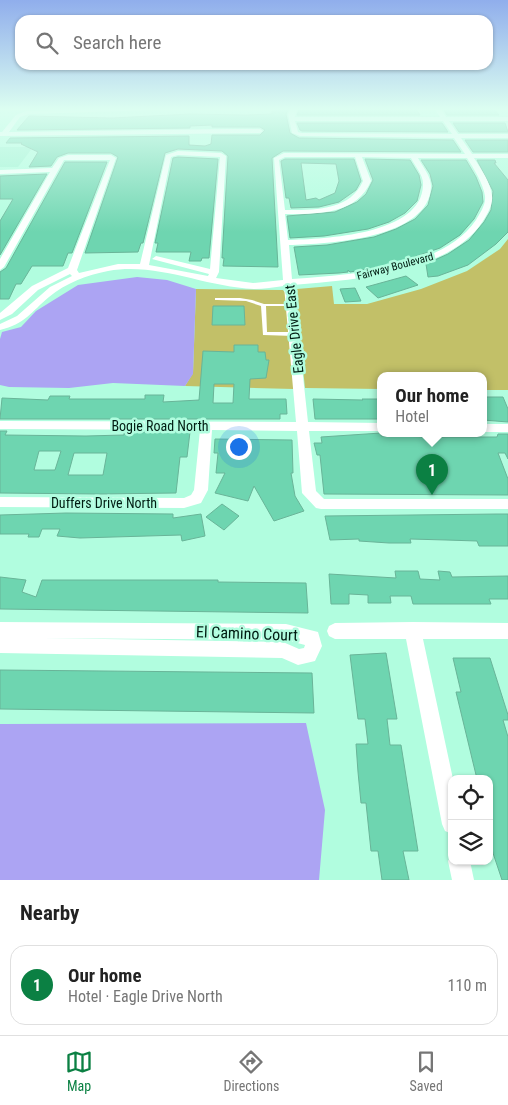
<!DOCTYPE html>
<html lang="en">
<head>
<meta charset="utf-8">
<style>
  body { margin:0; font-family:"Roboto Condensed",sans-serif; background:#f6f6f6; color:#222 }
  .controls { position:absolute; right:15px; bottom:15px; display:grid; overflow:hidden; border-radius:10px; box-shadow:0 1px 4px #0004 }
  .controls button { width:45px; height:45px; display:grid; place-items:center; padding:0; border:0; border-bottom:1px solid #e0e0e0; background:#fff; color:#222; font:25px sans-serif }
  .you { position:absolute; left:238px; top:446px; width:18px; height:18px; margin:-12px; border:4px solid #fff; border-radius:50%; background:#1a73e8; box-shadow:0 0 0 8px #1a73e833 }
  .badge { display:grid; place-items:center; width:32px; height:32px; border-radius:50%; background:#0b8043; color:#fff; font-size:16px; font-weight:700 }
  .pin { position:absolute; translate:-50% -41px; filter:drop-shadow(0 1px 2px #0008) }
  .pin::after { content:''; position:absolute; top:26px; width:18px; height:15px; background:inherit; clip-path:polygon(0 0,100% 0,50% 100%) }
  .popup { position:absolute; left:377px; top:372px; width:110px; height:65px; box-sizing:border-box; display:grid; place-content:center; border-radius:10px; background:#fff; filter:drop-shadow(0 1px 4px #0005); font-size:16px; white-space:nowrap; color:#767676 }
  .popup b { font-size:19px; color:#222 }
  .popup::after { content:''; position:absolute; left:50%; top:100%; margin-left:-10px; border:10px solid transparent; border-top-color:#fff }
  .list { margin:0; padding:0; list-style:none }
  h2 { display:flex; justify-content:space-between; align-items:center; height:65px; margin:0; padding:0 20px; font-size:21px }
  h2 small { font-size:16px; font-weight:400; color:#767676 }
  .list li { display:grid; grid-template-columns:32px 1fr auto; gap:15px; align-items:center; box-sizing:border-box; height:80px; margin:0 10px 10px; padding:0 10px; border:1px solid #e0e0e0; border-radius:15px }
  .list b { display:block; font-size:19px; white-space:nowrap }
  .list p { margin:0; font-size:16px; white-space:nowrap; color:#767676 }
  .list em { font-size:16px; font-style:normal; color:#767676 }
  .icon { flex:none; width:28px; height:28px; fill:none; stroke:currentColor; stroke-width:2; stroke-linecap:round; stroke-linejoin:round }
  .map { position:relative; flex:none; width:508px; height:880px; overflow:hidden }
  .search { position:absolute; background:#fff; box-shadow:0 1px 4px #0004; left:15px; right:15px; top:15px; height:55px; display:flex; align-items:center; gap:12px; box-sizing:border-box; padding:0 18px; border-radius:15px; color:#767676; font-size:19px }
  .sheet { height:155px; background:#fff }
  nav { display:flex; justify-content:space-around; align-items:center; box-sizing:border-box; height:70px; border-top:1px solid #e0e0e0; background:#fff; font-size:14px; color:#767676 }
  nav a { display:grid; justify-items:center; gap:2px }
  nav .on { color:#0b8043 }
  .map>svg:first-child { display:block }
  .built { fill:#9cf2d1 }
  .green { fill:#c2c068 }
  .water { fill:#aca4f3 }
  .building { fill:#6ed5b0; stroke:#69b498; fill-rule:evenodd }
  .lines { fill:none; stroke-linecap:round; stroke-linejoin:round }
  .lane { fill:#fff; fill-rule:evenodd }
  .street { fill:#fff; fill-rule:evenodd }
  .labels { text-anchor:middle; stroke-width:5; stroke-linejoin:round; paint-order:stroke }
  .far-street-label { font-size:11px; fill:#001c12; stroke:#b1fddf }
  .street-label { font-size:14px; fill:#001c12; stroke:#b1fddf }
  .near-street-label { font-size:16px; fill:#001c12; stroke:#b1fddf }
</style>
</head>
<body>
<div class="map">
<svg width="508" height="880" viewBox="0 0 508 880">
  <rect width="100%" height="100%" fill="#b1fddf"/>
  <path class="built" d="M 0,147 L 33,147 L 18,167 L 0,167 Z"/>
  <path class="green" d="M 508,239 L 508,390 L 483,390 L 483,376 L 381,376 L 381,389 L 305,388 L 295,293 L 297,289 L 332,286 L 334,304 L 367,304 L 421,289 L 467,271 L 500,249 Z
    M 196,289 L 283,290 L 286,294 L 294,389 L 185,386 L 193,373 Z"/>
  <path class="water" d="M 137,277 L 167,280 L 196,289 L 193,374 L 185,386 L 113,383 L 69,388 L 9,387 L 0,385 L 0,339 L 2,332 L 21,327 L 36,311 L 78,285 Z
    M 306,723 L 325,810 L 319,880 L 0,880 L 0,724 Z"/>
  <path class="building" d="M 276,109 L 288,110 L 286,114 L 290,133 L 299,138 L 453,140 L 461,152 L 283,151 L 272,158 L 278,267 L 223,266 L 224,258 L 222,258 L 228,156 L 222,151 L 178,149 L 165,153 L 143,243 L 141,243 L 138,252 L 85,253 L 118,157 L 111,153 L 68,153 L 57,157 L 51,166 L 29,167 L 38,152 L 21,144 L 22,143 L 6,143 L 10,138 L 189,136 L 189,145 L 205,146 L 211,144 L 212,135 L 260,135 L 265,130 L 260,127 L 212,127 L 212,125 L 190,126 L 190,128 L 17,130 L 29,116 L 112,118 L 190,114 L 246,115 L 272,114 L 272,111 L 276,111 Z
    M 416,109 L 420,115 L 297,115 L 299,110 Z
    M 461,109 L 494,109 L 499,115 L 447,115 L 444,110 Z
    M 297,123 L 442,123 L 448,132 L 302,131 L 300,130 Z
    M 453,123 L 505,123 L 508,132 L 459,132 Z
    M 465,140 L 508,140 L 508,152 L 473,152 Z
    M 178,157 L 218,159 L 209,258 L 202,258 L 201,261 L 189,261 L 191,252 L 156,252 L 158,243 L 155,243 L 173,158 Z
    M 285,159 L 354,159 L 361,181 L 356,190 L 339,202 L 319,207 L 291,208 L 289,198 L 286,198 L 281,161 ZM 301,163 L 336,164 L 339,181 L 335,193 L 319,200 L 316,198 L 306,200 Z
    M 365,159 L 410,160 L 419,175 L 421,185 L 417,201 L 405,213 L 389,222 L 368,229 L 324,236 L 290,238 L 287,216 L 335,212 L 357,202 L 366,194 L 373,180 Z
    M 421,160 L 466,160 L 476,177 L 482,192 L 483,202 L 474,219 L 460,235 L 440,248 L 391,265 L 350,272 L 348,270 L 348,272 L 339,273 L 299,275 L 294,247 L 327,245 L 374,237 L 396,229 L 415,219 L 428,205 L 433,186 L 430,174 Z
    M 477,160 L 495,160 L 496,163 L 494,163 L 508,180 L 508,232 L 496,244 L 468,265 L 438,276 L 428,277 L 426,264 L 448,254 L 469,240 L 484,222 L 491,210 L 493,191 Z
    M 65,162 L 107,162 L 72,253 L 68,253 L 63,266 L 32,266 L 21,284 L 16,284 L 9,299 L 0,299 L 0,272 L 6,268 Z
    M 47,174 L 0,255 L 0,221 L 13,199 L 0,199 L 0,176 Z
    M 406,276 L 418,285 L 378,298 L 366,287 Z
    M 355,288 L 361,301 L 345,302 L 340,289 Z
    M 213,306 L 244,306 L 245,325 L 212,325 Z
    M 234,345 L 258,345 L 258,352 L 265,352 L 266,360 L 269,360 L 266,378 L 250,379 L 249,399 L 286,399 L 287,414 L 280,414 L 280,419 L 0,419 L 2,398 L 48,400 L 50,396 L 70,396 L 69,399 L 145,399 L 145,395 L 164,395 L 163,402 L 199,400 L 203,351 L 234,352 ZM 214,384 L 234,384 L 233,403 L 213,403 Z
    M 483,397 L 503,397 L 508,409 L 508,422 L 483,420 Z
    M 313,399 L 363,400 L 362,399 L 381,399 L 381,419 L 315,419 Z
    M 0,431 L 7,431 L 5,435 L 86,436 L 124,435 L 124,432 L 190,432 L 187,457 L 180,457 L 176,493 L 99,494 L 0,493 ZM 39,451 L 61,451 L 55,470 L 34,470 ZM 74,453 L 107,453 L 103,475 L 68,475 Z
    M 381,433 L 381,436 L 437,437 L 497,437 L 498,434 L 508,434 L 508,459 L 505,453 L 498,453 L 508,479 L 508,495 L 324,494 L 320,455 L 317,455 L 314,443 L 322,443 L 321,437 Z
    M 215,439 L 292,440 L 293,473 L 291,473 L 295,496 L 304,511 L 274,521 L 254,486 L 248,501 L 215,493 L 225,473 L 216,473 L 218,453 L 214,453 Z
    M 222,504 L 239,516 L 224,530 L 206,517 Z
    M 66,513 L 173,514 L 173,518 L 201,514 L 205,536 L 182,541 L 181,535 L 80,538 L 57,536 L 60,529 L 42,529 L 39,537 L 28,537 L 29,534 L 0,534 L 0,515 Z
    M 497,514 L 508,514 L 508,546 L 479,546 L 477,541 L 446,540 L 410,539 L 411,543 L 389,543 L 359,541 L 359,539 L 330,540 L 325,516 Z
    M 395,571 L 418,571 L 420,579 L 440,580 L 438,571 L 450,572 L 452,577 L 508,576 L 508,599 L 489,599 L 491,604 L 413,604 L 411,596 L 390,596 L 391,603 L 368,603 L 368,595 L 349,594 L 349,604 L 331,604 L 329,574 L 396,578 Z
    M 0,577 L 26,580 L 22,592 L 36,597 L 42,580 L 218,580 L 218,582 L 306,583 L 308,613 L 0,609 Z
    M 386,653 L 397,719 L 387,719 L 390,745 L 401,745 L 418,851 L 403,851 L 409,880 L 382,880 L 378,851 L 371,851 L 366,803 L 361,803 L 358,772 L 356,744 L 368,744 L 365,719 L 358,719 L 350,655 Z
    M 453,658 L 490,658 L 508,715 L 508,720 L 503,720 L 508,737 L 508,880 L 502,880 L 493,853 L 489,834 L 489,779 L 477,779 L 456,692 L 461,692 Z
    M 0,670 L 312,673 L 314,713 L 0,709 Z"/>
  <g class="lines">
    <path class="lane" d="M 215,298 L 240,298 L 252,300 L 264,304 L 293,304 L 293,305 L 291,306 L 266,306 L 267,332 L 294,332 L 297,334 L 294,336 L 263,335 L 261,306 L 246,301 L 217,300 L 215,300 Z"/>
    <path class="street" d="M 86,109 L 184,109 L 29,114 L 20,117 L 9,132 L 227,129 L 260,129 L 263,131 L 260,133 L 0,136 L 0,132 L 2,132 L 16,115 L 26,111 Z
      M 291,109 L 297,109 L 295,117 L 440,117 L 435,109 L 441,109 L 446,117 L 508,117 L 508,121 L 449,121 L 458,134 L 508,134 L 508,138 L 461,138 L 472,154 L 508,154 L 508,158 L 474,158 C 481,169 491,183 492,196 C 493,205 488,213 483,221 C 449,274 351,280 293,285 L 308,422 L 381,423 L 381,431 L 309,431 L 316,491 L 324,499 L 508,499 L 508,509 L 321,509 L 316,508 L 302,493 L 297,431 L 212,430 L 208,490 L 201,503 L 184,508 L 0,507 L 0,497 L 184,498 L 191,495 L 194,490 L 200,430 L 0,429 L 0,421 L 296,422 L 284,286 C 274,287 264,289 254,289 C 204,287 158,262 108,271 C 87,275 66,283 49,297 C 31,312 25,324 0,330 L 0,324 L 17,316 L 50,287 L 72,276 L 70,274 L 38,290 L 12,314 L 0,320 L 0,313 L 32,286 L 68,268 L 110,160 L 64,160 L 4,267 L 0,270 L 0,259 L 50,172 L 0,174 L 0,170 L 52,168 L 59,158 L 68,155 L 111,155 L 116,158 L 77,270 L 79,273 L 118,264 L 140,264 L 166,155 L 178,151 L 221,153 L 226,156 L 219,272 L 216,278 L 253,283 L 283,280 L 274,158 L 284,153 L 465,154 L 454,138 L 300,136 L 292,133 L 288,114 ZM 295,121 L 443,121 L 452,134 L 302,133 L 298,132 ZM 178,155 L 220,157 L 210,269 L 156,256 L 152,259 L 209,274 L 208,276 L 149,265 L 171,157 ZM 285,157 L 355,157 L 363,181 C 350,211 314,210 285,210 L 279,160 ZM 362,157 L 411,158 C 415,166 424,176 423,185 C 422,235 324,239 288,240 L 285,214 C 318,214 356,215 371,181 ZM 418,158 L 467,158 C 474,169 483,183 485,196 C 486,205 480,213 476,220 C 443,270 346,275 292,279 L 289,245 C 327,244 430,239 431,186 C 431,176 422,166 418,158 Z
      M 483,424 L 508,424 L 508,432 L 483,432 Z
      M 0,622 L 286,624 L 318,632 L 322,646 L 315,661 L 298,665 L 282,658 L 0,653 ZM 43,638 L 286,640 L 305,645 L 304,648 L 299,649 L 283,642 Z
      M 413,622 L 508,623 L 508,639 L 423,639 L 453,779 L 452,834 L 445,831 L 442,824 L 406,639 L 335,639 L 329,636 L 327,631 L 329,626 L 335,623 Z
      M 452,853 L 452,861 L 470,861 L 474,880 L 452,880 L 448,861 Z"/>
  </g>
  <linearGradient id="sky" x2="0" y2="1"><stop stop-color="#90aeec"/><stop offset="0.47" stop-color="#dcfef1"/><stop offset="1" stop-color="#dcfef1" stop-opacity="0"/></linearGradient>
  <rect width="508" height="232" fill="url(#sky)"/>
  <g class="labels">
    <g class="far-street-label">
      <text transform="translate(395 266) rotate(-15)" y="4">Fairway Boulevard</text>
    </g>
    <g class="street-label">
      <text transform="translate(294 329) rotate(-96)" y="5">Eagle Drive East</text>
      <text x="160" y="431">Bogie Road North</text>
      <text x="104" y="508">Duffers Drive North</text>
    </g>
    <g class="near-street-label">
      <text transform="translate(247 633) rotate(2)" y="6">El Camino Court</text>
    </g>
  </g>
</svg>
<div class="controls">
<button><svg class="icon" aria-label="locate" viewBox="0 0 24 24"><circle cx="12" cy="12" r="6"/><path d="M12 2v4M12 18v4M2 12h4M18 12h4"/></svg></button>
<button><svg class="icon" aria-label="layers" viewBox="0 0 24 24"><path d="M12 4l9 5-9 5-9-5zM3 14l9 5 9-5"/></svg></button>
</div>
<div class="you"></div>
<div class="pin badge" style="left:432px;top:495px">1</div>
<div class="popup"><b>Our home</b>Hotel</div>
<div class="search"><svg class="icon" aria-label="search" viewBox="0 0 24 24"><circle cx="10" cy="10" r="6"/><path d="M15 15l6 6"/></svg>Search here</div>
</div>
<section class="sheet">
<h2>Nearby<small></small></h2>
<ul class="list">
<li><span class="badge">1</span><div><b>Our home</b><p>Hotel · Eagle Drive North</p></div><em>110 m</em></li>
</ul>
</section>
<nav>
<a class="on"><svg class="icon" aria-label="map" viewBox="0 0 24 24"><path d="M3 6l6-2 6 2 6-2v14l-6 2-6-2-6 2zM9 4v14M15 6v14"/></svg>Map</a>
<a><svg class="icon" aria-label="directions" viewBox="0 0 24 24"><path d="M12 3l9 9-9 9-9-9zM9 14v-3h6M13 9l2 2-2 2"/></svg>Directions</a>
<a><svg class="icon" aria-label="saved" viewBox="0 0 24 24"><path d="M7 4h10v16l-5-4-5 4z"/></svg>Saved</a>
</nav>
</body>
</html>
